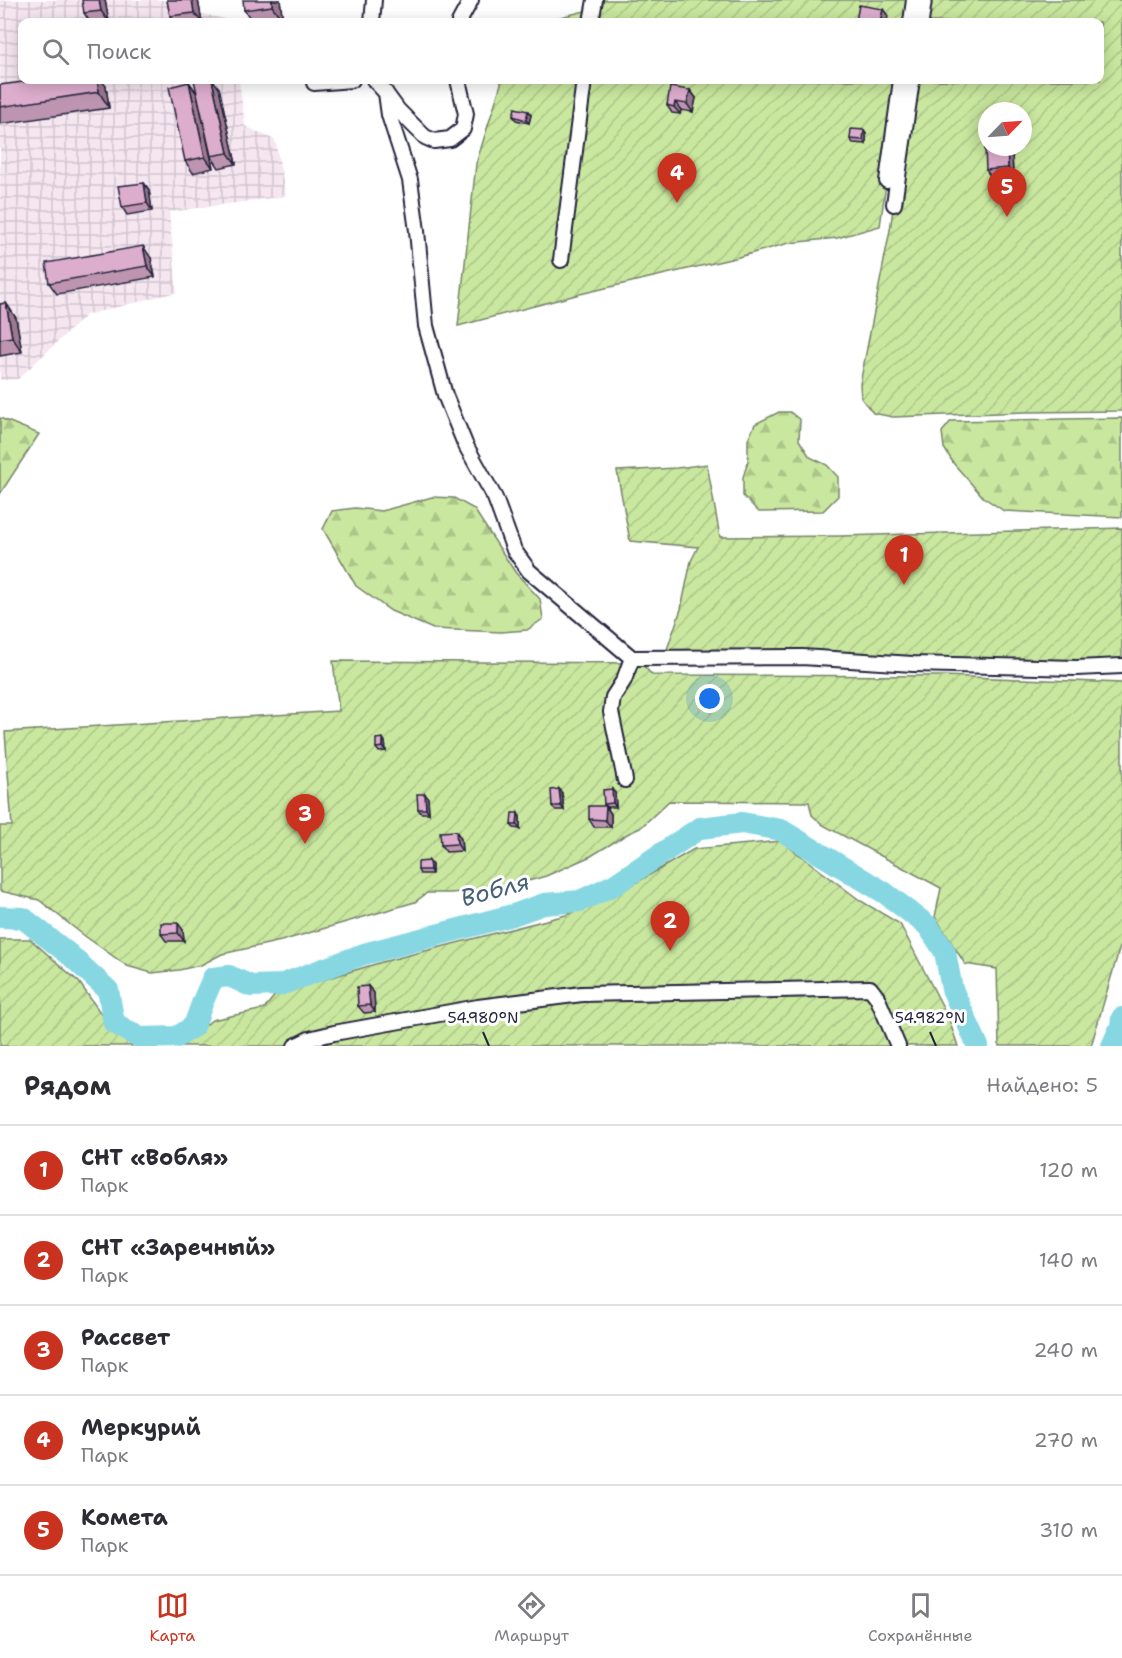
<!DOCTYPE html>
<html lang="ru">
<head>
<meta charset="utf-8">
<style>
  body { margin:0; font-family:"Shantell Sans",sans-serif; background:#f2f2f3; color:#2b2b33 }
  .compass { position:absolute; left:978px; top:102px; width:54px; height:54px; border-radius:50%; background:#fff; box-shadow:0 3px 15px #0003; rotate:65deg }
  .you { position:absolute; left:710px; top:699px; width:21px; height:21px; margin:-15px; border:4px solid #fff; border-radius:50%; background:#1a73e8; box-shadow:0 0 0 9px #1a73e833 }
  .badge { display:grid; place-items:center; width:39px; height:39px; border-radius:50%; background:#c8321e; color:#fff; font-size:20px; font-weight:700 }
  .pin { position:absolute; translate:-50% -50px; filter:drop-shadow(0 2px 3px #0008) }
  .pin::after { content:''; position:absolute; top:32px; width:21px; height:18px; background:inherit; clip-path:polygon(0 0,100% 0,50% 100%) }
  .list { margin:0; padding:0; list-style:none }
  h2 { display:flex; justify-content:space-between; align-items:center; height:78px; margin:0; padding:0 24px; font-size:26px }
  h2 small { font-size:20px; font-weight:400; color:#7c7c81 }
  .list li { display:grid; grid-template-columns:39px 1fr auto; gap:18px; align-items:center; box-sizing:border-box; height:90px; padding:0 24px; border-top:2px solid #e1e1e2 }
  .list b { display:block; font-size:22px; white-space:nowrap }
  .list p { margin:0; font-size:20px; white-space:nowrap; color:#7c7c81 }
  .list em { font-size:20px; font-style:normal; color:#7c7c81 }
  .icon { flex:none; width:33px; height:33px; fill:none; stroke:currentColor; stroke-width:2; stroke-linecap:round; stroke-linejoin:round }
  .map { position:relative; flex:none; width:1122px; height:1046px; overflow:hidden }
  .search { position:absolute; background:#fff; box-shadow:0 3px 15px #0003; left:18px; right:18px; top:18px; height:66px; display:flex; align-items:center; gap:15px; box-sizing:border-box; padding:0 21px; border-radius:12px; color:#7c7c81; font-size:22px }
  .sheet { height:528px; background:#fff }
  nav { display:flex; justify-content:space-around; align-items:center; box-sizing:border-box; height:84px; border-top:2px solid #e1e1e2; background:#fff; font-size:16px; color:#7c7c81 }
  nav a { display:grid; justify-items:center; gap:3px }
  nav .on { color:#c8321e }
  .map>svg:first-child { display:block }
  .industrial { fill:url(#industrial-grid) }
  .forest { fill:url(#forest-firs); stroke:#76846c; stroke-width:1.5 }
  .garden { fill:url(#garden-furrows); stroke:#76846c; stroke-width:1.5; fill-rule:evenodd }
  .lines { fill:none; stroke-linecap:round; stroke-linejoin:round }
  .river { stroke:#87d7e3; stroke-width:22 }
  .street-casing { stroke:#22223b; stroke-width:18 }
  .street { stroke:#fff; stroke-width:14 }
  .wall { fill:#be95b0; stroke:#22223b; stroke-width:1.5 }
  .shaded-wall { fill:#9b7990; stroke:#22223b; stroke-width:1.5 }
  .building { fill:#ddadcd; stroke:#22223b; stroke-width:1.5 }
  .ticks { fill:none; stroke:#22223b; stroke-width:2 }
  .labels { text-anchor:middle; stroke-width:6; stroke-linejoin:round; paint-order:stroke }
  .water-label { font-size:24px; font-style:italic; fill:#456176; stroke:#fff }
  .ticks-label { font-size:15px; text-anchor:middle; fill:#22223b; stroke:#fff; stroke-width:6; stroke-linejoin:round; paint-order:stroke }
</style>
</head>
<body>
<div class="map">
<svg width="1122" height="1046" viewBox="0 0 1122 1046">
  <defs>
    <pattern id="industrial-grid" width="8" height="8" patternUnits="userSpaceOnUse" patternTransform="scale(1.5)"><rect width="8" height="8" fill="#f5e6f0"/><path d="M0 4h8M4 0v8" fill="none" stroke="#d2c5cf"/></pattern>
    <pattern id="forest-firs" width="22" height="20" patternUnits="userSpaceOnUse" patternTransform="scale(1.5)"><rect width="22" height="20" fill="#c9e79e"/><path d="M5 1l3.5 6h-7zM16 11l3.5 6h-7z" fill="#acc689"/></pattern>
    <pattern id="garden-furrows" width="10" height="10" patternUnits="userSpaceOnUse" patternTransform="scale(1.5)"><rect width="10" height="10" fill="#c9e79e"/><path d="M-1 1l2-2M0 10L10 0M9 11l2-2" fill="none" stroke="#acc689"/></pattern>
  </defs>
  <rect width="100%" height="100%" fill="#fff"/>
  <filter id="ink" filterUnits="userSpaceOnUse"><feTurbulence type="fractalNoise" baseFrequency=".0167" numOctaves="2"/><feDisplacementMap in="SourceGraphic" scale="12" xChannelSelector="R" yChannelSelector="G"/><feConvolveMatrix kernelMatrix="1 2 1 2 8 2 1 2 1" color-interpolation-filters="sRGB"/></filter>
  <g filter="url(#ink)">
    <path class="industrial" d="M 0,0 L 198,0 L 200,13 L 232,21 L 232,22 L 22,22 L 22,80 L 239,80 L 245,126 L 275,140 L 286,196 L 169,212 L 177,292 L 86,315 L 18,379 L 0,380 Z"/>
    <path class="forest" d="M 779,412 L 790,412 L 800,420 L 799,440 L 810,457 L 827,465 L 838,477 L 838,496 L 823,511 L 759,512 L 743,496 L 743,477 L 748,462 L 748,440 L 755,424 Z
      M 0,418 L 39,434 L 0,494 Z
      M 1122,418 L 1122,517 L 1004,511 L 983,497 L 954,464 L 944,448 L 942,432 L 951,421 Z
      M 432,497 L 454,498 L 474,509 L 515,572 L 540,599 L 543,619 L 527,630 L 501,632 L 433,629 L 391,611 L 356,586 L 323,529 L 332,511 L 355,508 L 382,511 Z"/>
    <path class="garden" d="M 588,0 L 914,0 L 911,22 L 541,22 L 585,11 Z
      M 924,0 L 1122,0 L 1122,411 L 1025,412 L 893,417 L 873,413 L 861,398 L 860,384 L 890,230 L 912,80 L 1100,80 L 1100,22 L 921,22 ZM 987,111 L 1023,111 L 1023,147 L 987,147 Z
      M 501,80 L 901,80 L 880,226 L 837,238 L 789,243 L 735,258 L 580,294 L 458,326 L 476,164 L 501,84 Z
      M 707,464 L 720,537 L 841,536 L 1122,528 L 1122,666 L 664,658 L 681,609 L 691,561 L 698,547 L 630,541 L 617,471 L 677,468 Z
      M 333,661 L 641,663 L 652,675 L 944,676 L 1122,683 L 1122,940 L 1091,1046 L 999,1046 L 997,969 L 965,964 L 935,917 L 941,888 L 823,825 L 812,815 L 809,802 L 669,801 L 640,828 L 629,833 L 591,856 L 546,876 L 500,889 L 450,893 L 427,893 L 415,902 L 281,941 L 222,954 L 201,965 L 179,970 L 152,973 L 127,966 L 82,934 L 39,900 L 0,891 L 0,826 L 12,826 L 5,732 L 339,711 Z
      M 781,841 L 861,901 L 900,924 L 948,1017 L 958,1046 L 0,1046 L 0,939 L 30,939 L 79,982 L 115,1034 L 140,1044 L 189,1039 L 212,1020 L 264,1009 L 276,994 L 382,962 L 566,915 L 615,895 L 694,849 Z"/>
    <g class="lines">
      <path class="river" d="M 0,917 L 23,918 L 70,955 L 108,990 L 114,1023 L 140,1038 L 177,1037 L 194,1026 L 203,1001 L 213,978 L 229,976 L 251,986 L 280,985 L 364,954 L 513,915 L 544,904 L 580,901 L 614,885 L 700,828 L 742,823 L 781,830 L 885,893 L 928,926 L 945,952 L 952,989 L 978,1046
        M 1112,1046 L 1121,1026 L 1122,1018"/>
      <defs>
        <path id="street" d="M 372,22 L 374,0
          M 459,22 L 471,0
          M 591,22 L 595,0
          M 911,22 L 914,0
          M 921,22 L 924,0
          M 374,80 L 386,93 L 389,115 L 410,180 L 417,231 L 426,326 L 445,395 L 465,444 L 495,498 L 514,550 L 529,571 L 632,658 L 802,657 L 913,664 L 1076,668 L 1122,666
          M 314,83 L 352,80
          M 387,95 L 398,110 L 425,137 L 434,141 L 450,139 L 463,129 L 466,114 L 458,80
          M 887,181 L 901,80
          M 894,204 L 912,80
          M 561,260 L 584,80
          M 625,780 L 611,712 L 613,697 L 624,680 L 632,658
          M 295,1046 L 309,1039 L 334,1033 L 478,1007 L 582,994 L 870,988 L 877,997 L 898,1046"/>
      </defs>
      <use href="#street" class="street-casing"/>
      <use href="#street" class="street"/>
    </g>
    <path class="wall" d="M 105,0 L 109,22 L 90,22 L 84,13 Z
      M 167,0 L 198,0 L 202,22 L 174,22 L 170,16 Z
      M 280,0 L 283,21 L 275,22 L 253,22 L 244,10 Z
      M 189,82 L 197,93 L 219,88 L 236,164 L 219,168 L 211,156 L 204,126 L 213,168 L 193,173 L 185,161 Z
      M 0,85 L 106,86 L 109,108 L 0,124 Z
      M 690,90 L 696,98 L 693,112 L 681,110 L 680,114 L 672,113 L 667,105 Z
      M 531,115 L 529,123 L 516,120 L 513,116 Z
      M 866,134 L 866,144 L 853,143 L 850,139 Z
      M 1007,147 L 1012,154 L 1013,176 L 991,177 L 986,170 Z
      M 144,183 L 149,190 L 152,211 L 127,215 L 122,207 Z
      M 151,258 L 155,277 L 57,294 L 49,283 Z
      M 6,303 L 16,318 L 22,352 L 0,356 L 0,304 Z
      M 385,742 L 386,751 L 379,752 L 376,748 Z
      M 559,789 L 562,793 L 564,810 L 555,810 L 552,806 Z
      M 615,793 L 616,807 L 607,807 L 611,814 L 611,827 L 594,827 L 589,819 L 605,806 L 604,804 Z
      M 425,794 L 428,798 L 429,813 L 421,813 L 418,809 Z
      M 520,817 L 520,829 L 514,828 L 511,825 Z
      M 456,831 L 461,839 L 462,851 L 446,852 L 441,845 Z
      M 429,861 L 432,865 L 432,874 L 420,874 L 418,870 Z
      M 183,930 L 184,941 L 166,941 L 161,934 Z
      M 368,986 L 374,993 L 375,1012 L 364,1013 L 358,1006 Z"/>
    <path class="shaded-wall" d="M 99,0 L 105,0 L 109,22 L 101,11 Z
      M 192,0 L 198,0 L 202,22 L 194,13 Z
      M 272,0 L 280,0 L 283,21 L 272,6 Z
      M 883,9 L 888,16 L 887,22 L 880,22 Z
      M 97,80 L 101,80 L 106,86 L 109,108 L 99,92 Z
      M 212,80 L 213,80 L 219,88 L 236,164 L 228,153 Z
      M 189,82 L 197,94 L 213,168 L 205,157 Z
      M 690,90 L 696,98 L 693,112 L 687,104 Z
      M 675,102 L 681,110 L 680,114 L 674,107 Z
      M 528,111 L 531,115 L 529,123 L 526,120 Z
      M 864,130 L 866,134 L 866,144 L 863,140 Z
      M 1007,147 L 1012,154 L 1013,176 L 1008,168 Z
      M 144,183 L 149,190 L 152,211 L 147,203 Z
      M 143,246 L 151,258 L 155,277 L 147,266 Z
      M 6,303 L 16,318 L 22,352 L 12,337 Z
      M 383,738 L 385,742 L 386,751 L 383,747 Z
      M 559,789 L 562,793 L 564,810 L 561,806 Z
      M 612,789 L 615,793 L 616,807 L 613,803 Z
      M 425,794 L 428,798 L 429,813 L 426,809 Z
      M 606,806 L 611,814 L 611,827 L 605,820 Z
      M 518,813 L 520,817 L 520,829 L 517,825 Z
      M 456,831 L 461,839 L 462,851 L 457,844 Z
      M 429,861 L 432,865 L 432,874 L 430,870 Z
      M 178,923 L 183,930 L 184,941 L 178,933 Z
      M 368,986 L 374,993 L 375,1012 L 370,1005 Z"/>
    <path class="building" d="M 82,0 L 99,0 L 101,11 L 84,13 Z
      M 167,0 L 192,0 L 194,13 L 170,16 Z
      M 243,0 L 272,0 L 272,6 L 244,10 Z
      M 859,5 L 883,9 L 880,22 L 867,22 L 856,21 Z
      M 38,80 L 97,80 L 99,92 L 0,107 L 0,85 Z
      M 194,80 L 212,80 L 228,153 L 211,156 Z
      M 189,82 L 205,157 L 185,161 L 169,87 Z
      M 670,87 L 690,90 L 687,104 L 675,102 L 674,107 L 667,105 Z
      M 515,108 L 528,111 L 526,120 L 513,116 Z
      M 851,129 L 864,130 L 863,140 L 850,139 Z
      M 1007,147 L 1008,168 L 986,170 L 985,148 Z
      M 144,183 L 147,203 L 122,207 L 118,186 Z
      M 143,246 L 147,266 L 49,283 L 46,263 Z
      M 6,303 L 12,337 L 0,339 L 0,304 Z
      M 383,738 L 383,747 L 376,748 L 376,739 Z
      M 559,789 L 561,806 L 552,806 L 551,790 Z
      M 612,789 L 613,803 L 604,804 L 603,790 Z
      M 417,794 L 425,794 L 426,809 L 418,809 Z
      M 589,806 L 606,806 L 605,820 L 589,819 Z
      M 512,813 L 518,813 L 517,825 L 511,825 Z
      M 456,831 L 457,844 L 441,845 L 440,832 Z
      M 429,861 L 430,870 L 418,870 L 418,862 Z
      M 161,923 L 178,923 L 178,933 L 161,934 Z
      M 368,986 L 370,1005 L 358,1006 L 357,987 Z"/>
  </g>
  <path class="ticks" d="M 483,1032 L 489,1046M 930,1032 L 936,1046"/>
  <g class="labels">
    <g class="water-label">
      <text transform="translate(495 890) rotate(-15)" y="8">Вобля</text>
    </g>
  </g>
  <g class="ticks-label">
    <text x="483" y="1023">54.980°N</text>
    <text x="930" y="1023">54.982°N</text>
  </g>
</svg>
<svg class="compass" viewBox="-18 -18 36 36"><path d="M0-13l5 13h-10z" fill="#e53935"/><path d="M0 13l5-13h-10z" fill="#7c7c81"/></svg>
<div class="you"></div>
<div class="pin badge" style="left:904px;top:585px">1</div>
<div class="pin badge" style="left:670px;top:951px">2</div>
<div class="pin badge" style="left:305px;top:844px">3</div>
<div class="pin badge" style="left:677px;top:203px">4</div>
<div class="pin badge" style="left:1007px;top:217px">5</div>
<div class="search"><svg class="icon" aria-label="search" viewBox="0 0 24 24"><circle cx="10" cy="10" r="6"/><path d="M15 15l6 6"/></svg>Поиск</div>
</div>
<section class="sheet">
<h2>Рядом<small>Найдено: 5</small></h2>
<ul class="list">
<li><span class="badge">1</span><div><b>СНТ «Вобля»</b><p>Парк</p></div><em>120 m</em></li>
<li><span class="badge">2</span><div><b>СНТ «Заречный»</b><p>Парк</p></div><em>140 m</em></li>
<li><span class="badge">3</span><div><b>Рассвет</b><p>Парк</p></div><em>240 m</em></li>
<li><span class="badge">4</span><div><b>Меркурий</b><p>Парк</p></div><em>270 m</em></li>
<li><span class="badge">5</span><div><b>Комета</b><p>Парк</p></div><em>310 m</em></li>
</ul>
</section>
<nav>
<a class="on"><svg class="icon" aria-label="map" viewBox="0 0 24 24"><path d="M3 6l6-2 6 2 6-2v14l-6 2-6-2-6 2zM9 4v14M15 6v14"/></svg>Карта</a>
<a><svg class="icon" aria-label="directions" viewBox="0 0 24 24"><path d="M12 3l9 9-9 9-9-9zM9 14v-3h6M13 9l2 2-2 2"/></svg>Маршрут</a>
<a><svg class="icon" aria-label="saved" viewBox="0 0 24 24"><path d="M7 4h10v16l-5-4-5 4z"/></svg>Сохранённые</a>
</nav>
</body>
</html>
